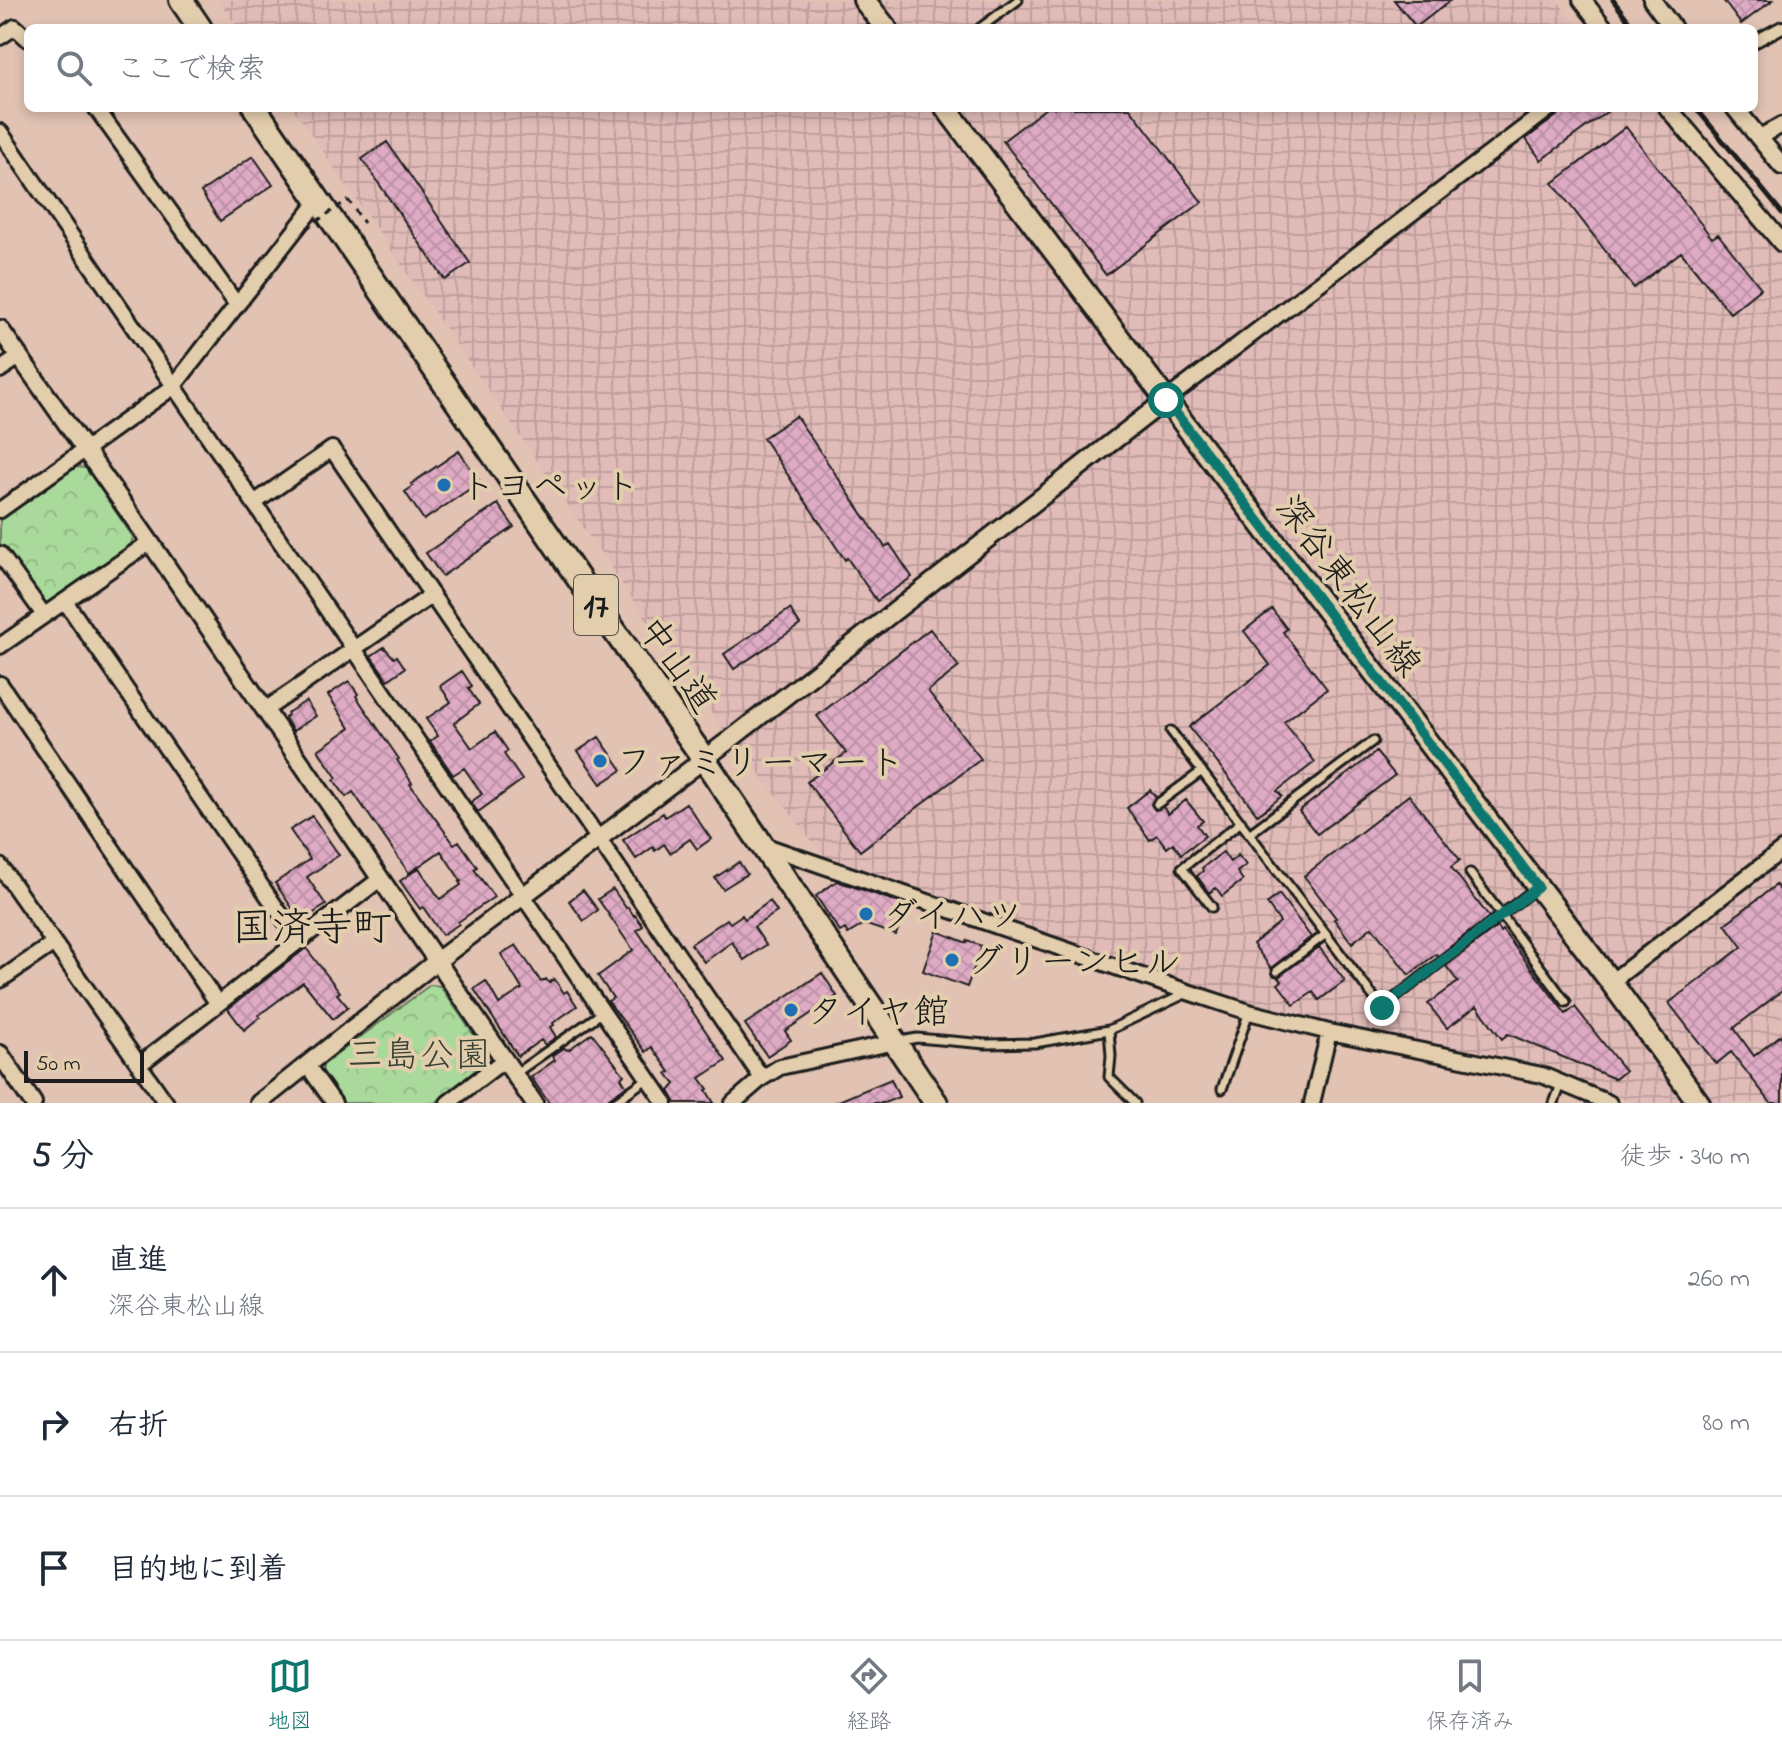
<!DOCTYPE html>
<html lang="ja">
<head>
<meta charset="utf-8">
<style>
  body { margin:0; font-family:"Indie Flower","Klee One",sans-serif; background:#f6f6f7; color:#1f2937 }
  .scale { position:absolute; left:24px; bottom:20px; width:120px; box-sizing:border-box; padding-left:8px; border:4px solid #1c1c1c; border-top:0; font-size:22px; line-height:28px; white-space:nowrap; color:#1c1c1c; -webkit-text-stroke:6px #e2cdac; paint-order:stroke }
  .stop { position:absolute; width:24px; height:24px; margin:-18px; border:6px solid #0f766e; border-radius:50%; background:#fff }
  .stop.end { background:#0f766e; border-color:#fff; box-shadow:0 2px 8px #0008 }
  .list { margin:0; padding:0; list-style:none }
  h2 { display:flex; justify-content:space-between; align-items:center; height:104px; margin:0; padding:0 32px; font-size:34px }
  h2 small { font-size:26px; font-weight:400; color:#747a83 }
  .list li { display:grid; grid-template-columns:52px 1fr auto; gap:24px; align-items:center; box-sizing:border-box; height:144px; padding:0 32px; border-top:2px solid #e0e1e3 }
  .list b { display:block; font-size:30px; white-space:nowrap }
  .list p { margin:0; font-size:26px; white-space:nowrap; color:#747a83 }
  .list em { font-size:26px; font-style:normal; color:#747a83 }
  .icon { flex:none; width:44px; height:44px; fill:none; stroke:currentColor; stroke-width:2; stroke-linecap:round; stroke-linejoin:round }
  .map { position:relative; flex:none; width:1782px; height:1103px; overflow:hidden }
  .search { position:absolute; background:#fff; box-shadow:0 4px 12px #0003; left:24px; right:24px; top:24px; height:88px; display:flex; align-items:center; gap:20px; box-sizing:border-box; padding:0 28px; border-radius:12px; color:#747a83; font-size:30px }
  .sheet { height:536px; background:#fff }
  nav { display:flex; justify-content:space-around; align-items:center; box-sizing:border-box; height:112px; border-top:2px solid #e0e1e3; background:#fff; font-size:22px; color:#747a83 }
  nav a { display:grid; justify-items:center; gap:4px }
  nav .on { color:#0f766e }
  .map>svg:first-child { display:block }
  .industrial { fill:url(#industrial-grid) }
  .park { fill:url(#park-crowns); stroke:#627b5c; stroke-width:2 }
  .building { fill:url(#building-cross-hatch); stroke:#1c1c1c; stroke-width:2 }
  .lines { fill:none; stroke-linecap:round; stroke-linejoin:round }
  .service-casing { stroke:#1c1c1c; stroke-width:13 }
  .pedestrian-casing { stroke:#1c1c1c; stroke-width:16 }
  .minor-casing { stroke:#1c1c1c; stroke-width:20 }
  .tertiary-casing { stroke:#1c1c1c; stroke-width:22 }
  .primary-casing { stroke:#1c1c1c; stroke-width:26 }
  .trunk-casing { stroke:#1c1c1c; stroke-width:28 }
  .path { stroke:#1c1c1c; stroke-width:3; stroke-dasharray:6 6; stroke-linecap:butt }
  .service { stroke:#e2cdac; stroke-width:7 }
  .pedestrian { stroke:#e2cdac; stroke-width:10 }
  .minor { stroke:#e2cdac; stroke-width:14 }
  .tertiary { stroke:#e2cdac; stroke-width:16 }
  .primary { stroke:#e2cdac; stroke-width:20 }
  .trunk { stroke:#e2cdac; stroke-width:22 }
  .rail { stroke:#1c1c1c; stroke-width:5 }
  .path-bridge { stroke:#1c1c1c; stroke-width:3; stroke-dasharray:6 6; stroke-linecap:butt }
  .route { stroke:#0f766e; stroke-width:10 }
  .poi-dot { fill:#1f6fb2; stroke:#e2cdac; stroke-width:3 }
  .labels { text-anchor:middle; stroke-width:8; stroke-linejoin:round; paint-order:stroke }
  .shield { fill:#e2cdac; stroke:#575147; stroke-width:2 }
  .shield-label { font-size:34px; font-weight:bold; fill:#1c1c1c }
  .poi-label { font-size:36px; fill:#1c1c1c; stroke:#e2cdac; text-anchor:start }
  .street-label { font-size:36px; fill:#1c1c1c; stroke:#e2cdac }
  .park-label { font-size:36px; fill:#384235; stroke:#e2cdac }
  .quarter-label { font-size:40px; fill:#1c1c1c; stroke:#e2cdac }
</style>
</head>
<body>
<div class="map">
<svg width="1782" height="1103" viewBox="0 0 1782 1103">
  <defs>
    <pattern id="industrial-grid" width="8" height="8" patternUnits="userSpaceOnUse" patternTransform="scale(2)"><rect width="8" height="8" fill="#e0bbb8"/><path d="M0 4h8M4 0v8" fill="none" stroke="#c0a09e"/></pattern>
    <pattern id="park-crowns" width="20" height="18" patternUnits="userSpaceOnUse" patternTransform="scale(2)"><rect width="20" height="18" fill="#a9da9b"/><path d="M2 6a3 3 0 1 1 6 0M12 15a3 3 0 1 1 6 0" fill="none" stroke="#91ba85"/></pattern>
    <pattern id="building-cross-hatch" width="8" height="8" patternUnits="userSpaceOnUse" patternTransform="scale(2)"><rect width="8" height="8" fill="#deaac4"/><path d="M0 0l8 8M0 8l8-8" fill="none" stroke="#be92a8"/></pattern>
  </defs>
  <rect width="100%" height="100%" fill="#e1c2b3"/>
  <filter id="ink" filterUnits="userSpaceOnUse"><feTurbulence type="fractalNoise" baseFrequency=".0125" numOctaves="2"/><feDisplacementMap in="SourceGraphic" scale="16" xChannelSelector="R" yChannelSelector="G"/><feConvolveMatrix kernelMatrix="1 2 1 2 8 2 1 2 1" color-interpolation-filters="sRGB"/></filter>
  <g filter="url(#ink)">
    <path class="industrial" d="M 219,0 L 1557,0 L 1578,28 L 238,28 Z
      M 293,108 L 1544,108 L 726,734 Z
      M 1551,108 L 1668,108 L 1782,243 L 1782,1103 L 1633,1103 L 1547,1065 L 1333,1023 L 1252,1003 L 1175,979 L 825,858 L 732,738 Z"/>
    <path class="park" d="M 76,467 L 86,468 L 133,537 L 131,545 L 47,603 L 40,601 L 0,544 L 0,520 Z
      M 430,985 L 440,986 L 488,1055 L 485,1065 L 435,1103 L 339,1103 L 322,1077 L 323,1065 Z"/>
    <path class="building" d="M 1394,0 L 1451,0 L 1416,27 Z
      M 1723,0 L 1773,0 L 1741,24 Z
      M 1046,108 L 1130,108 L 1202,202 L 1106,275 L 1003,141 Z
      M 1567,108 L 1612,108 L 1541,160 L 1526,139 Z
      M 1626,127 L 1712,238 L 1718,234 L 1761,288 L 1730,313 L 1681,252 L 1634,288 L 1553,183 Z
      M 387,142 L 470,263 L 445,280 L 362,159 Z
      M 253,156 L 273,185 L 220,221 L 201,192 Z
      M 796,416 L 885,547 L 890,544 L 912,577 L 877,601 L 847,558 L 845,560 L 763,438 Z
      M 459,451 L 480,482 L 424,520 L 405,492 L 413,486 L 411,484 Z
      M 498,504 L 514,527 L 442,576 L 426,553 Z
      M 790,609 L 800,625 L 734,669 L 724,654 Z
      M 1272,609 L 1287,629 L 1283,632 L 1327,689 L 1284,722 L 1315,762 L 1277,791 L 1282,796 L 1258,815 L 1189,727 L 1270,665 L 1244,631 Z
      M 930,629 L 959,667 L 928,691 L 981,759 L 860,851 L 807,782 L 846,753 L 817,716 Z
      M 384,647 L 394,658 L 397,656 L 405,668 L 388,680 L 371,656 Z
      M 462,671 L 472,686 L 468,688 L 479,704 L 454,723 L 472,748 L 495,732 L 508,751 L 504,754 L 522,780 L 478,812 L 471,802 L 482,794 L 464,768 L 453,775 L 430,741 L 438,736 L 426,719 L 451,702 L 440,686 Z
      M 349,681 L 358,694 L 356,696 L 399,759 L 397,760 L 412,783 L 410,784 L 454,844 L 459,841 L 477,867 L 474,869 L 494,897 L 458,922 L 459,924 L 442,935 L 423,907 L 420,909 L 400,881 L 419,868 L 440,899 L 461,885 L 459,882 L 461,881 L 441,851 L 409,873 L 353,792 L 346,797 L 334,780 L 337,778 L 318,750 L 350,728 L 328,695 Z
      M 306,701 L 316,716 L 293,731 L 285,718 L 288,715 L 287,713 Z
      M 599,737 L 622,770 L 601,784 L 578,751 Z
      M 1376,752 L 1395,775 L 1317,834 L 1299,811 Z
      M 1150,790 L 1156,797 L 1151,804 L 1155,810 L 1163,807 L 1168,814 L 1186,800 L 1203,821 L 1197,825 L 1205,836 L 1181,854 L 1173,843 L 1167,848 L 1157,835 L 1150,840 L 1127,808 Z
      M 1409,795 L 1460,860 L 1451,867 L 1489,917 L 1438,956 L 1436,954 L 1409,975 L 1372,927 L 1352,943 L 1334,919 L 1336,918 L 1304,876 Z
      M 686,803 L 711,839 L 697,849 L 690,839 L 670,853 L 664,844 L 655,851 L 653,847 L 636,859 L 623,840 L 663,813 L 665,817 Z
      M 312,816 L 339,855 L 307,877 L 326,905 L 301,921 L 275,883 L 310,859 L 290,830 Z
      M 1223,852 L 1230,862 L 1238,855 L 1246,865 L 1237,872 L 1243,880 L 1222,896 L 1216,888 L 1209,893 L 1197,876 L 1203,871 L 1202,868 Z
      M 739,862 L 747,874 L 723,889 L 715,878 Z
      M 837,881 L 906,905 L 896,935 L 864,924 L 848,934 L 845,929 L 840,932 L 816,896 Z
      M 1776,885 L 1782,893 L 1782,991 L 1734,1028 L 1754,1056 L 1782,1034 L 1782,1103 L 1771,1103 L 1731,1052 L 1716,1064 L 1669,1003 L 1742,947 L 1725,924 Z
      M 613,889 L 626,908 L 628,907 L 634,916 L 635,915 L 643,926 L 637,930 L 726,1061 L 700,1078 L 708,1089 L 706,1090 L 714,1103 L 676,1103 L 669,1091 L 675,1084 L 667,1073 L 670,1072 L 652,1047 L 646,1052 L 608,1001 L 613,998 L 598,976 L 633,950 L 598,899 Z
      M 583,890 L 598,910 L 584,921 L 569,901 Z
      M 1279,894 L 1311,937 L 1271,968 L 1253,944 L 1280,922 L 1267,904 Z
      M 770,901 L 777,912 L 754,927 L 766,945 L 744,960 L 732,942 L 704,962 L 691,944 L 727,919 L 730,923 L 742,915 L 745,919 Z
      M 1497,927 L 1500,932 L 1502,930 L 1566,1014 L 1575,1007 L 1625,1071 L 1615,1079 L 1508,1034 L 1502,1039 L 1477,1006 L 1447,1028 L 1428,1004 L 1458,982 L 1446,966 Z
      M 937,931 L 967,943 L 967,941 L 982,946 L 967,987 L 923,971 Z
      M 516,945 L 541,982 L 546,979 L 549,983 L 554,979 L 564,993 L 567,991 L 577,1006 L 553,1023 L 554,1025 L 550,1027 L 556,1037 L 545,1045 L 541,1040 L 518,1056 L 474,989 L 486,981 L 499,1004 L 522,989 L 501,954 Z
      M 1319,947 L 1345,981 L 1319,1000 L 1313,992 L 1294,1005 L 1278,984 L 1282,981 L 1278,977 Z
      M 306,948 L 340,992 L 337,994 L 348,1007 L 333,1019 L 303,982 L 259,1015 L 260,1017 L 244,1030 L 228,1009 Z
      M 822,973 L 837,996 L 785,1031 L 791,1040 L 767,1056 L 745,1024 Z
      M 592,1033 L 624,1075 L 621,1078 L 626,1086 L 609,1098 L 607,1103 L 549,1103 L 531,1077 L 555,1060 L 552,1056 L 564,1048 L 568,1050 Z
      M 891,1079 L 899,1097 L 884,1103 L 834,1103 Z"/>
    <g class="lines">
      <defs>
        <path id="service" d="M 980,28 L 1018,0
          M 1171,731 L 1382,1008 L 1536,888
          M 1157,804 L 1202,771
          M 1249,834 L 1373,741
          M 1470,873 L 1566,1002
          M 1212,907 L 1182,868 L 1241,822
          M 1277,971 L 1326,934
          M 1109,1030 L 1111,1056 L 1109,1077 L 1135,1103
          M 901,1041 L 917,1038 L 986,1044 L 1035,1043 L 1109,1030 L 1187,993
          M 516,1073 L 603,1012
          M 1222,1089 L 1249,1012
          M 613,1103 L 647,1079
          M 1554,1103 L 1562,1082"/>
        <path id="pedestrian" d="M 1754,42 L 1782,27"/>
        <path id="minor" d="M 0,37 L 15,27 L 28,39
          M 96,108 L 237,305
          M 0,132 L 665,1103
          M 1758,138 L 1782,125
          M 0,370 L 19,357
          M 1166,400 L 1550,108
          M 254,503 L 332,449 L 762,1078
          M 0,510 L 173,387 L 318,201
          M 0,554 L 44,615
          M 65,601 L 299,941 L 139,1065
          M 0,646 L 150,542
          M 0,684 L 218,1004
          M 265,710 L 432,595
          M 763,845 L 1188,992 L 1249,1012 L 1329,1032 L 1542,1075 L 1609,1103
          M 0,866 L 166,1103
          M 299,941 L 380,879
          M 0,980 L 54,943
          M 1611,982 L 1782,850
          M 307,1065 L 334,1103
          M 448,1103 L 504,1060
          M 733,1103 L 762,1078 L 780,1067 L 895,1042
          M 1312,1103 L 1329,1032"/>
        <path id="tertiary" d="M 1582,0 L 1604,28
          M 1652,0 L 1673,28
          M 1668,108 L 1782,243
          M 1735,108 L 1782,166
          M 0,329 L 150,542 L 534,1103
          M 0,1054 L 33,1103
          M 259,1103 L 437,961 L 732,738 L 1166,400"/>
        <path id="primary" d="M 864,0 L 886,28
          M 946,108 L 1166,400 L 1611,982 L 1699,1103"/>
        <path id="trunk" d="M 181,0 L 200,28
          M 255,108 L 609,623 L 704,759 L 936,1103"/>
      </defs>
      <use href="#service" class="service-casing"/>
      <use href="#pedestrian" class="pedestrian-casing"/>
      <use href="#minor" class="minor-casing"/>
      <use href="#tertiary" class="tertiary-casing"/>
      <use href="#primary" class="primary-casing"/>
      <use href="#trunk" class="trunk-casing"/>
      <path class="path" d="M 348,200 L 364,223"/>
      <use href="#service" class="service"/>
      <use href="#pedestrian" class="pedestrian"/>
      <use href="#minor" class="minor"/>
      <use href="#tertiary" class="tertiary"/>
      <use href="#primary" class="primary"/>
      <use href="#trunk" class="trunk"/>
      <path class="rail" d="M 1613,0 L 1634,28
        M 1696,108 L 1782,213"/>
      <path class="path-bridge" d="M 307,228 L 348,200"/>
    </g>
  </g>
  <g class="lines" filter="url(#ink)">
    <path class="route" d="M 1166,400 L 1538,887 L 1382,1008"/>
  </g>
  <g class="poi-dot">
    <circle cx="444" cy="485" r="8"/>
    <circle cx="600" cy="761" r="8"/>
    <circle cx="866" cy="914" r="8"/>
    <circle cx="952" cy="960" r="8"/>
    <circle cx="791" cy="1010" r="8"/>
  </g>
  <g class="labels">
    <rect class="shield" x="574" y="575" width="44" height="60" rx="6"/>
    <g class="shield-label">
      <text x="596" y="617">17</text>
    </g>
    <g class="poi-label">
      <text x="460" y="498">トヨペット</text>
      <text x="616" y="774">ファミリーマート</text>
      <text x="882" y="927">ダイハツ</text>
      <text x="968" y="973">グリーンヒル</text>
      <text x="807" y="1023">タイヤ館</text>
    </g>
    <g class="street-label">
      <text transform="translate(1350 585) rotate(53)" y="13">深谷東松山線</text>
      <text transform="translate(679 664) rotate(55)" y="13">中山道</text>
    </g>
    <g class="park-label">
      <text x="419" y="1066">三島公園</text>
    </g>
    <g class="quarter-label">
      <text x="312" y="940">国済寺町</text>
    </g>
  </g>
</svg>
<div class="scale">50 m</div>
<div class="stop" style="left:1166px;top:400px"></div>
<div class="stop end" style="left:1382px;top:1008px"></div>
<div class="search"><svg class="icon" aria-label="search" viewBox="0 0 24 24"><circle cx="10" cy="10" r="6"/><path d="M15 15l6 6"/></svg>ここで検索</div>
</div>
<section class="sheet">
<h2>5 分<small>徒歩 · 340 m</small></h2>
<ul class="list">
<li><svg class="icon" aria-label="ahead" viewBox="0 0 24 24"><path d="M12 20V5M6 11l6-6 6 6"/></svg><div><b>直進</b><p>深谷東松山線</p></div><em>260 m</em></li>
<li><svg class="icon" aria-label="right" viewBox="0 0 24 24"><path d="M7 20v-9h11M14 6l5 5-5 5"/></svg><div><b>右折</b></div><em>80 m</em></li>
<li><svg class="icon" aria-label="arrive" viewBox="0 0 24 24"><path d="M6 21V4h12l-3 4 3 4H6"/></svg><div><b>目的地に到着</b></div></li>
</ul>
</section>
<nav>
<a class="on"><svg class="icon" aria-label="map" viewBox="0 0 24 24"><path d="M3 6l6-2 6 2 6-2v14l-6 2-6-2-6 2zM9 4v14M15 6v14"/></svg>地図</a>
<a><svg class="icon" aria-label="directions" viewBox="0 0 24 24"><path d="M12 3l9 9-9 9-9-9zM9 14v-3h6M13 9l2 2-2 2"/></svg>経路</a>
<a><svg class="icon" aria-label="saved" viewBox="0 0 24 24"><path d="M7 4h10v16l-5-4-5 4z"/></svg>保存済み</a>
</nav>
</body>
</html>
